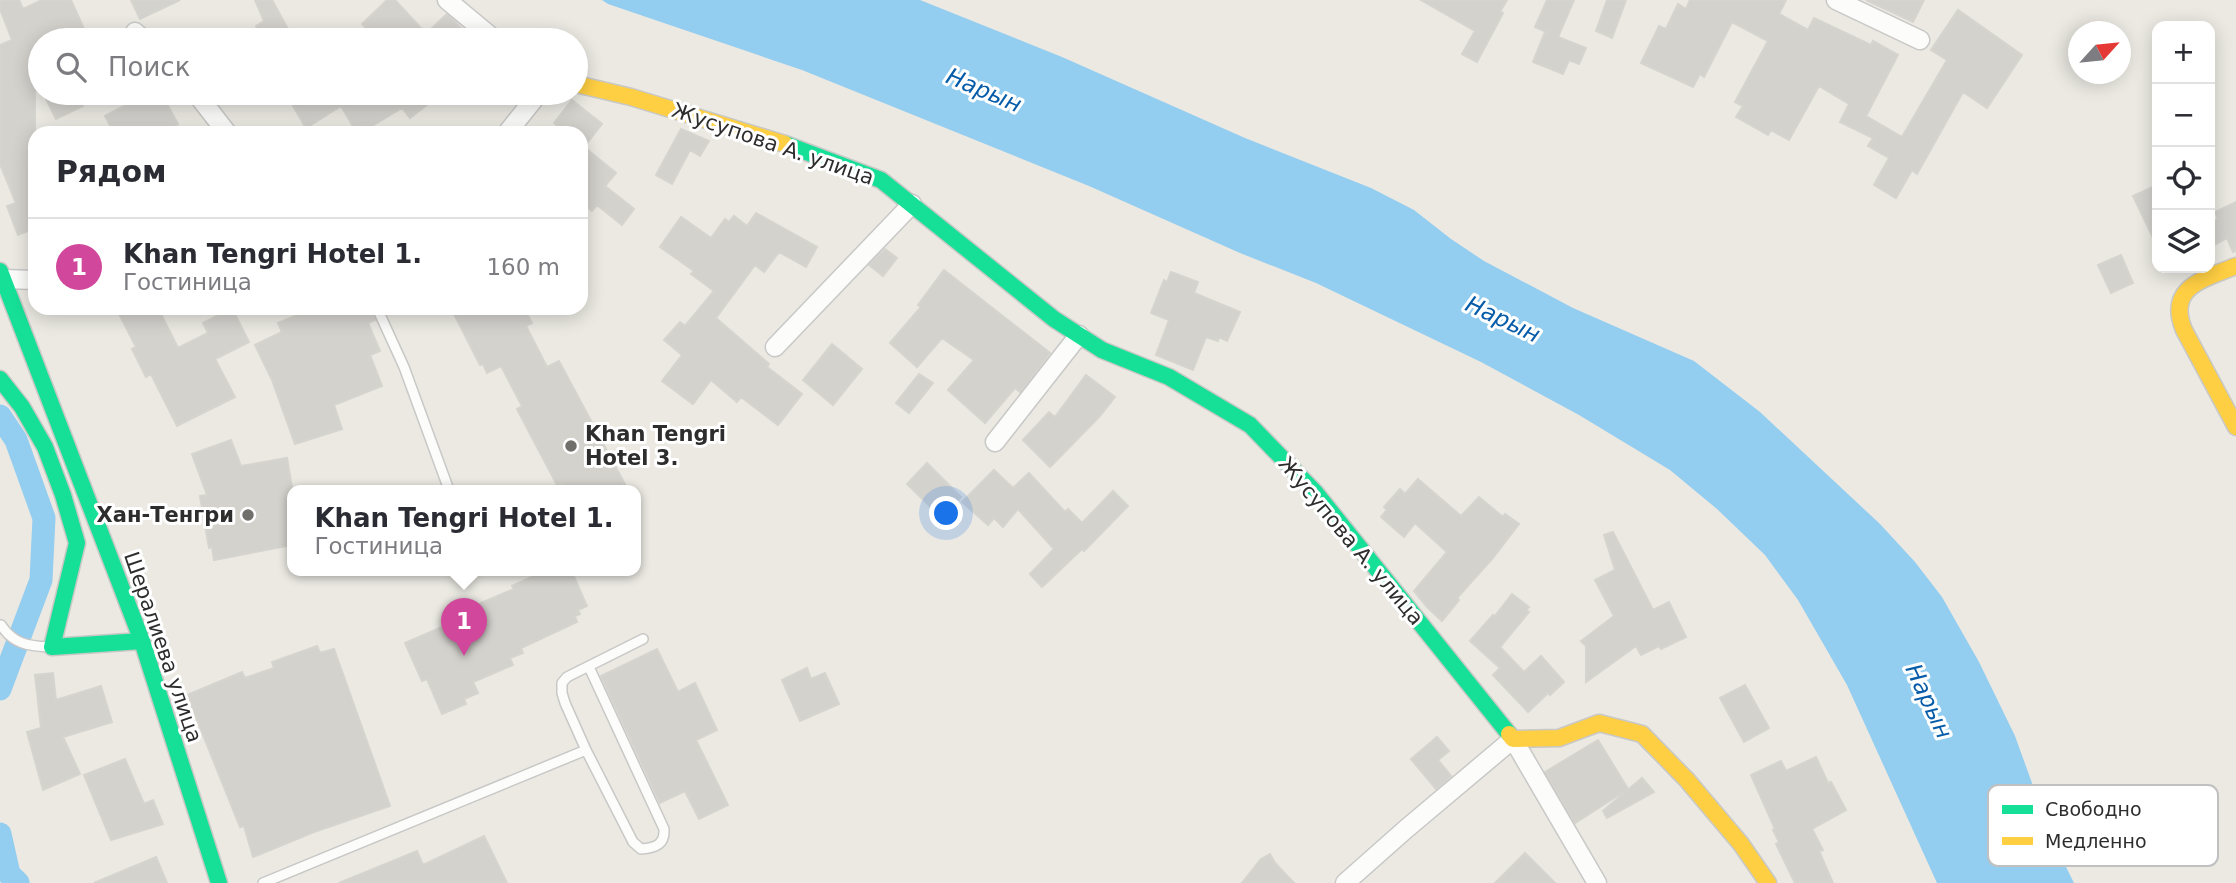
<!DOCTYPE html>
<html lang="ru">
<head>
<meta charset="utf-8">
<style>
  body { margin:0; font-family:"DejaVu Sans",sans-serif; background:#f7f7f7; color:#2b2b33 }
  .controls { position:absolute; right:21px; top:21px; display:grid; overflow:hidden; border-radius:14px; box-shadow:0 4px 18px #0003 }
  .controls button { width:63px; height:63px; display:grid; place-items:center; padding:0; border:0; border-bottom:2px solid #e1e1e2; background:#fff; color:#2b2b33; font:35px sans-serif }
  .compass { position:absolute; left:2068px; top:21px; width:63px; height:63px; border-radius:50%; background:#fff; box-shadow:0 4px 18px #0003; rotate:63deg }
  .you { position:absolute; left:947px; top:514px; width:24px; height:24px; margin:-18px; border:5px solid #fff; border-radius:50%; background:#1a73e8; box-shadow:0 0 0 10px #1a73e833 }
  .badge { display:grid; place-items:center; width:46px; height:46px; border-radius:50%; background:#706f6c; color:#fff; font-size:23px; font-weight:700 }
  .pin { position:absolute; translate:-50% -58px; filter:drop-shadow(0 2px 4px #0008) }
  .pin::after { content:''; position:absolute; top:37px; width:24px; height:21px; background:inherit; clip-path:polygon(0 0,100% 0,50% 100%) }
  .popup { position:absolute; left:287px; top:485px; width:354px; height:91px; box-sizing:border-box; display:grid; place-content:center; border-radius:14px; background:#fff; filter:drop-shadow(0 2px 5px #0005); font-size:23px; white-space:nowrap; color:#7c7c81 }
  .popup b { font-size:26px; color:#2b2b33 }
  .popup::after { content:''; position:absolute; left:50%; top:100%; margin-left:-14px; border:14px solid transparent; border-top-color:#fff }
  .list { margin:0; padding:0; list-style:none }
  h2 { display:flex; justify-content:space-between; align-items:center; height:91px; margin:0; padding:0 28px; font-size:30px }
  h2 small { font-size:23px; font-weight:400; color:#7c7c81 }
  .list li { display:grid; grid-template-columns:46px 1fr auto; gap:21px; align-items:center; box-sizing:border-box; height:98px; padding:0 28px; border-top:2px solid #e1e1e2 }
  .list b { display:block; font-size:26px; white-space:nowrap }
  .list p { margin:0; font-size:23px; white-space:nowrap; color:#7c7c81 }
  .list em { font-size:23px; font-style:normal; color:#7c7c81 }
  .icon { flex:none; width:38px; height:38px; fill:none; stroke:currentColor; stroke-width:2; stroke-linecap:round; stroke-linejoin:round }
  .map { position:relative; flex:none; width:2236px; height:883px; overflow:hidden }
  .search { position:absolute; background:#fff; box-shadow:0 4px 18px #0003; left:28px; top:28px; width:560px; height:77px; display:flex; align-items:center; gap:18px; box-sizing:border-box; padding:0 24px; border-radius:38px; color:#7c7c81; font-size:26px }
  .panel { position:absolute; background:#fff; box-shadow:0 4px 18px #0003; left:28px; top:126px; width:560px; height:189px; border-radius:21px }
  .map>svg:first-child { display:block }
  .water { fill:#93cdf0 }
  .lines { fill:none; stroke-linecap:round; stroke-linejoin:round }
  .canal { stroke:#93cdf0; stroke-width:23 }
  .building { fill:#d4d2cd; stroke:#d6d4ce; stroke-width:2 }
  .lane-casing { stroke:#c8c8c7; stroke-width:12 }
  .street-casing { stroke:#c8c8c7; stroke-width:21 }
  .fast-casing { stroke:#c8c8c7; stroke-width:19 }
  .slow-casing { stroke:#c8c8c7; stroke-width:19 }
  .lane { stroke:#fcfcfb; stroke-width:9 }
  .street { stroke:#fcfcfb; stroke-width:18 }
  .fast { stroke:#16e098; stroke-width:16 }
  .slow { stroke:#ffcf43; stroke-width:16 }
  .poi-dot { fill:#706f6c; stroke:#fff; stroke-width:2.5 }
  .labels { text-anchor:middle; stroke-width:6; stroke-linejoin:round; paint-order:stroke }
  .street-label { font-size:21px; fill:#2d2d2d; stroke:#fff }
  .poi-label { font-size:21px; font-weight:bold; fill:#2d2d2d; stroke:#fff; text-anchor:start }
  .water-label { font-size:23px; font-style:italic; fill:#065ca8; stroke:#fff }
  .key { fill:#fff; stroke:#c0c0c0; stroke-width:2 }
  .key-label { font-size:19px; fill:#2d2d2d }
</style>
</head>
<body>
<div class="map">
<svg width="2236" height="883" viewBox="0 0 2236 883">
  <rect width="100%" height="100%" fill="#ebe9e2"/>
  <path class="water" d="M 602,0 L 920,0 L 1062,57 L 1245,138 L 1371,188 L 1414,210 L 1451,239 L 1484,261 L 1573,308 L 1694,361 L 1760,412 L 1880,524 L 1915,562 L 1942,597 L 1979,662 L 2015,736 L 2053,841 L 2074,883 L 1937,883 L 1847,685 L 1798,600 L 1765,555 L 1717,509 L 1670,470 L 1579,415 L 1481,362 L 1316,283 L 1240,253 L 1089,186 L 802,70 L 608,4 Z"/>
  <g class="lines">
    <path class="canal" d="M 0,416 L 16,440 L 44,518 L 41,580 L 0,689
      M 0,834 L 9,874 L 18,883"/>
  </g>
  <path class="building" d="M 0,0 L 19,0 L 23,9 L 42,0 L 71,0 L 89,40 L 40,40 L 40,86 L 35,75 L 35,228 L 18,235 L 7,206 L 16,203 L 0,164 L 0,45 L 12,40 L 0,9 Z
    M 131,0 L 180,0 L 140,19 Z
    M 255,0 L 272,0 L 294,40 L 263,40 L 256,26 L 264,21 Z
    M 387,0 L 395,0 L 432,40 L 377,40 L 362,24 Z
    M 1421,0 L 1507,0 L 1500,12 L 1503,13 L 1477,62 L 1462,54 L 1475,31 Z
    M 1547,0 L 1574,0 L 1558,37 L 1586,48 L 1579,64 L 1569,60 L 1563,74 L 1533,62 L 1545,32 L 1549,33 L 1535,27 Z
    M 1607,0 L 1626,0 L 1612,38 L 1596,31 Z
    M 1690,0 L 1786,0 L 1779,14 L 1808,30 L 1814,18 L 1871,45 L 1873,41 L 1898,55 L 1866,116 L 1902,137 L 1947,60 L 1931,50 L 1958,10 L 2022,55 L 1987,108 L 1963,92 L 1917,174 L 1912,170 L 1896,198 L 1874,185 L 1889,158 L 1868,146 L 1873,138 L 1840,122 L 1849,104 L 1819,86 L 1789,140 L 1771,130 L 1768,135 L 1736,117 L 1743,106 L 1735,102 L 1768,41 L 1732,22 L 1704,77 L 1700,74 L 1693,87 L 1641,63 L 1659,26 L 1666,29 L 1678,4 L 1686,9 Z
    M 1866,0 L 1924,0 L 1913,22 Z
    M 447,14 L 452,19 L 472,40 L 440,40 L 430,30 Z
    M 43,93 L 77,93 L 83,106 L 56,119 Z
    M 161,93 L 178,124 L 162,133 L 114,133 L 105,116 L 141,97 L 144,103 Z
    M 311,93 L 442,93 L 410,118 L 402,108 L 372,126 L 376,133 L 357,133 L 341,106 L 306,128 L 292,104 Z
    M 572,100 L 602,124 L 584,147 L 616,173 L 605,186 L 634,209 L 622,225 L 597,205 L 592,211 L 581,203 L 581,133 L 567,133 L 554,123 Z
    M 681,129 L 709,141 L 700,156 L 690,150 L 672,184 L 656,175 Z
    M 2157,185 L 2157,246 L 2133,196 Z
    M 2236,202 L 2236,251 L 2233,252 L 2227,238 L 2210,247 L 2210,223 L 2218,219 L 2215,212 Z
    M 756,213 L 817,247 L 806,267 L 779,252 L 764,272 L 755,265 L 716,318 L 769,364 L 767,367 L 802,394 L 778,425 L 741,397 L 737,402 L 711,380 L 693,404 L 662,381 L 682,355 L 664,340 L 680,322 L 685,326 L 714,291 L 691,274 L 694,271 L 660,247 L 681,217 L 711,238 L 725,219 L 729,222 L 734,216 L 747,226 Z
    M 885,249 L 897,258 L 883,276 L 869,265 Z
    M 2121,255 L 2133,283 L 2111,293 L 2098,265 Z
    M 944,270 L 1050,353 L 1020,392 L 1015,388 L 985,423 L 948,390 L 974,360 L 942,338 L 917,367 L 890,343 L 921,307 L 918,305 Z
    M 1171,272 L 1198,282 L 1194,293 L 1240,312 L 1227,341 L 1219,337 L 1218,341 L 1206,337 L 1193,370 L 1156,355 L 1169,320 L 1151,313 L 1164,280 L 1167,282 Z
    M 116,308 L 158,308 L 178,348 L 208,333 L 203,323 L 232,308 L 249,342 L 215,359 L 235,397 L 177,426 L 151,374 L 146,377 L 132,349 L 136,347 Z
    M 300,308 L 370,308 L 375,320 L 368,323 L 380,351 L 370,355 L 382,386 L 334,405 L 342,429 L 295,444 L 272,380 L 255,345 L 282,332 L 278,323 L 302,313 Z
    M 451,308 L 524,308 L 532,323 L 526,326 L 547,367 L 559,361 L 628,490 L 566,490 L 563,483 L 557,485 L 517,409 L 522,406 L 501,366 L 487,373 L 483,364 L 480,365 Z
    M 832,344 L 862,369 L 833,405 L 803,380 Z
    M 919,374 L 933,383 L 909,413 L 896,403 Z
    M 1086,375 L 1115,397 L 1099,417 L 1050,467 L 1023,440 L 1049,412 L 1055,417 Z
    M 231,440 L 241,466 L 287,458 L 292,487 L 292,545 L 214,560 L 212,547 L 209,548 L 200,496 L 207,495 L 192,454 Z
    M 927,463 L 961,497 L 941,517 L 907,484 Z
    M 994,470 L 1013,488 L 1029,473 L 1065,512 L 1068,509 L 1082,523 L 1113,491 L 1128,506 L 1084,551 L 1082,549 L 1042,587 L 1030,574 L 1054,549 L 1018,509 L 1003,527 L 994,518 L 988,525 L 962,502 Z
    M 1418,479 L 1461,516 L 1479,497 L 1503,517 L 1505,514 L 1519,524 L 1492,559 L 1457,598 L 1459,600 L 1442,621 L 1427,607 L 1414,591 L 1447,552 L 1415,523 L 1404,537 L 1381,517 L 1387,510 L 1384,507 L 1400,489 L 1405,494 Z
    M 1613,532 L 1653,610 L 1669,602 L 1686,637 L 1661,649 L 1659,646 L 1641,655 L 1636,646 L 1586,682 L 1586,646 L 1581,641 L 1614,616 L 1595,580 L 1615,570 L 1604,535 Z
    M 547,570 L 571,570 L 587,606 L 578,610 L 580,614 L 575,616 L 577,622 L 521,648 L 523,653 L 510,658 L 513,665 L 473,682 L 478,693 L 464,699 L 466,704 L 442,714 L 427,679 L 422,681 L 405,643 L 465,617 L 462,611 L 514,589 L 512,586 Z
    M 1512,594 L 1529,607 L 1526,610 L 1529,612 L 1500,647 L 1524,672 L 1541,656 L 1564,682 L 1550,695 L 1548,693 L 1528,712 L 1493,675 L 1500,668 L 1470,641 L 1493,615 L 1495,616 Z
    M 317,646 L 320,653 L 334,649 L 390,806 L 314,832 L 253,857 L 244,826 L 240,827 L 187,695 L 242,672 L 245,678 L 274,668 L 272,662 Z
    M 657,649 L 678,692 L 695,683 L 717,730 L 696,740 L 728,805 L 699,819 L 685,791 L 660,803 L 601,676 Z
    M 807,668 L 811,679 L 825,673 L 839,704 L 800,721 L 782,680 Z
    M 53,673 L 56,700 L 101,686 L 112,722 L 63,737 L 80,774 L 43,790 L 27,732 L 41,728 L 35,675 Z
    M 1745,685 L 1769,728 L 1744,742 L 1720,698 Z
    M 1437,737 L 1449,751 L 1438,760 L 1451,776 L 1436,789 L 1411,759 Z
    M 1598,740 L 1628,789 L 1575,823 L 1545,772 Z
    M 1816,757 L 1828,783 L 1831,782 L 1846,810 L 1812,829 L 1823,850 L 1819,851 L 1833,883 L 1795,883 L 1776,844 L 1779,842 L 1773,830 L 1775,829 L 1751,775 L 1781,761 L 1786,771 Z
    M 125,759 L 144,804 L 153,800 L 163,824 L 111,840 L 84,775 Z
    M 1642,778 L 1654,792 L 1607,818 L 1603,811 Z
    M 484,836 L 507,883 L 339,883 L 417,851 L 423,865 Z
    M 1525,853 L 1555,883 L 1495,883 Z
    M 1270,854 L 1275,863 L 1294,883 L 1242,883 L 1261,859 Z
    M 156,857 L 167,883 L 94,883 Z"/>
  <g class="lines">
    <defs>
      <path id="lane" d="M 377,308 L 404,367 L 449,490
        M 1,625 C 13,644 28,646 50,647
        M 589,667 L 664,829 C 665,844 656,848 641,849 L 633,842 L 586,750 L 565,703 L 562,693 L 562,683 L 567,677 L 643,639
        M 263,883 L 586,750"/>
      <path id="street" d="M 447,0 L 495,40
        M 1836,0 L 1920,40
        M 135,32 L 144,40
        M 196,93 L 227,133
        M 507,133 L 539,93
        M 3,279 L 35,280
        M 775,347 L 912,204
        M 995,442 L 1079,335
        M 1345,883 L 1406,829 L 1513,739 L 1597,883"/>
      <path id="fast" d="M 785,144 L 881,180 L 1054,319 L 1102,350 L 1169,377 L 1250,425 L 1315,492 L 1509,734
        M 0,271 L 142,641 L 219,883
        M 0,379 L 22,407 L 45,447 L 63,495 L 77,543 L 52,647 L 142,641"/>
      <path id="slow" d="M 576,84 L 631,97 L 785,144
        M 2236,266 C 2204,279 2166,287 2184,330 L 2236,427
        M 1509,734 L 1513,739 L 1559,738 L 1599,723 L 1642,734 L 1687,780 L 1741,844 L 1768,883"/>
    </defs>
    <use href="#lane" class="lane-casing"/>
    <use href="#street" class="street-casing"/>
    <use href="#fast" class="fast-casing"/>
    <use href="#slow" class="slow-casing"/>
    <use href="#lane" class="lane"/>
    <use href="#street" class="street"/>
    <use href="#fast" class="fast"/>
    <use href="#slow" class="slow"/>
  </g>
  <g class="poi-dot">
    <circle cx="571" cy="446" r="7"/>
    <circle cx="248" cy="515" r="7"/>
  </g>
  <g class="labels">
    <g class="street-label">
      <text transform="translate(773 144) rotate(19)" y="7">Жусупова А. улица</text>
      <text transform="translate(1351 541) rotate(50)" y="7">Жусупова А. улица</text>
      <text transform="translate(163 647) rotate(71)" y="7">Шералиева улица</text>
    </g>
    <g class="poi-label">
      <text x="585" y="441">Khan Tengri<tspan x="585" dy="24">Hotel 3.</tspan></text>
      <text x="234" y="522" text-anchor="end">Хан-Тенгри</text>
    </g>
    <g class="water-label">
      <text transform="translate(984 90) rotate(23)" y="8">Нарын</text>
      <text transform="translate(1503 319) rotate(25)" y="8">Нарын</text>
      <text transform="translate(1929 701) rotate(65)" y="8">Нарын</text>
    </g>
  </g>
  <rect x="1988" y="785" width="230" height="81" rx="10" class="key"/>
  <rect x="2002" y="805" width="31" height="9" fill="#16e098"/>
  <rect x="2002" y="837" width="31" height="8" fill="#ffcf43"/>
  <g class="key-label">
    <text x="2045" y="816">Свободно</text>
    <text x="2045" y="848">Медленно</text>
  </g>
</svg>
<div class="controls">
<button>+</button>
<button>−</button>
<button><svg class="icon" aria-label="locate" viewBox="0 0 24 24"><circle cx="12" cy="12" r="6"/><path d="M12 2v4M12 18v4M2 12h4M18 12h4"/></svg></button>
<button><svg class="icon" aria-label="layers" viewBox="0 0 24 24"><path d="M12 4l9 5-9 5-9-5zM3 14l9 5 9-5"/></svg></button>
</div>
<svg class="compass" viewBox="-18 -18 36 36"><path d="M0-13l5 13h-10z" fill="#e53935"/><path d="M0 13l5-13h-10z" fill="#7c7c81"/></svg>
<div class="you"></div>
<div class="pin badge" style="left:464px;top:656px;background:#d1479c">1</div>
<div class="popup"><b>Khan Tengri Hotel 1.</b>Гостиница</div>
<div class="search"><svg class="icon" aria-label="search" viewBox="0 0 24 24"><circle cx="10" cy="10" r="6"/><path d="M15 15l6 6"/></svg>Поиск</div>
<section class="panel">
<h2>Рядом<small></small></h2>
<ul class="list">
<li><span class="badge" style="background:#d1479c">1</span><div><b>Khan Tengri Hotel 1.</b><p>Гостиница</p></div><em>160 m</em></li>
</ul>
</section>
</div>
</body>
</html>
